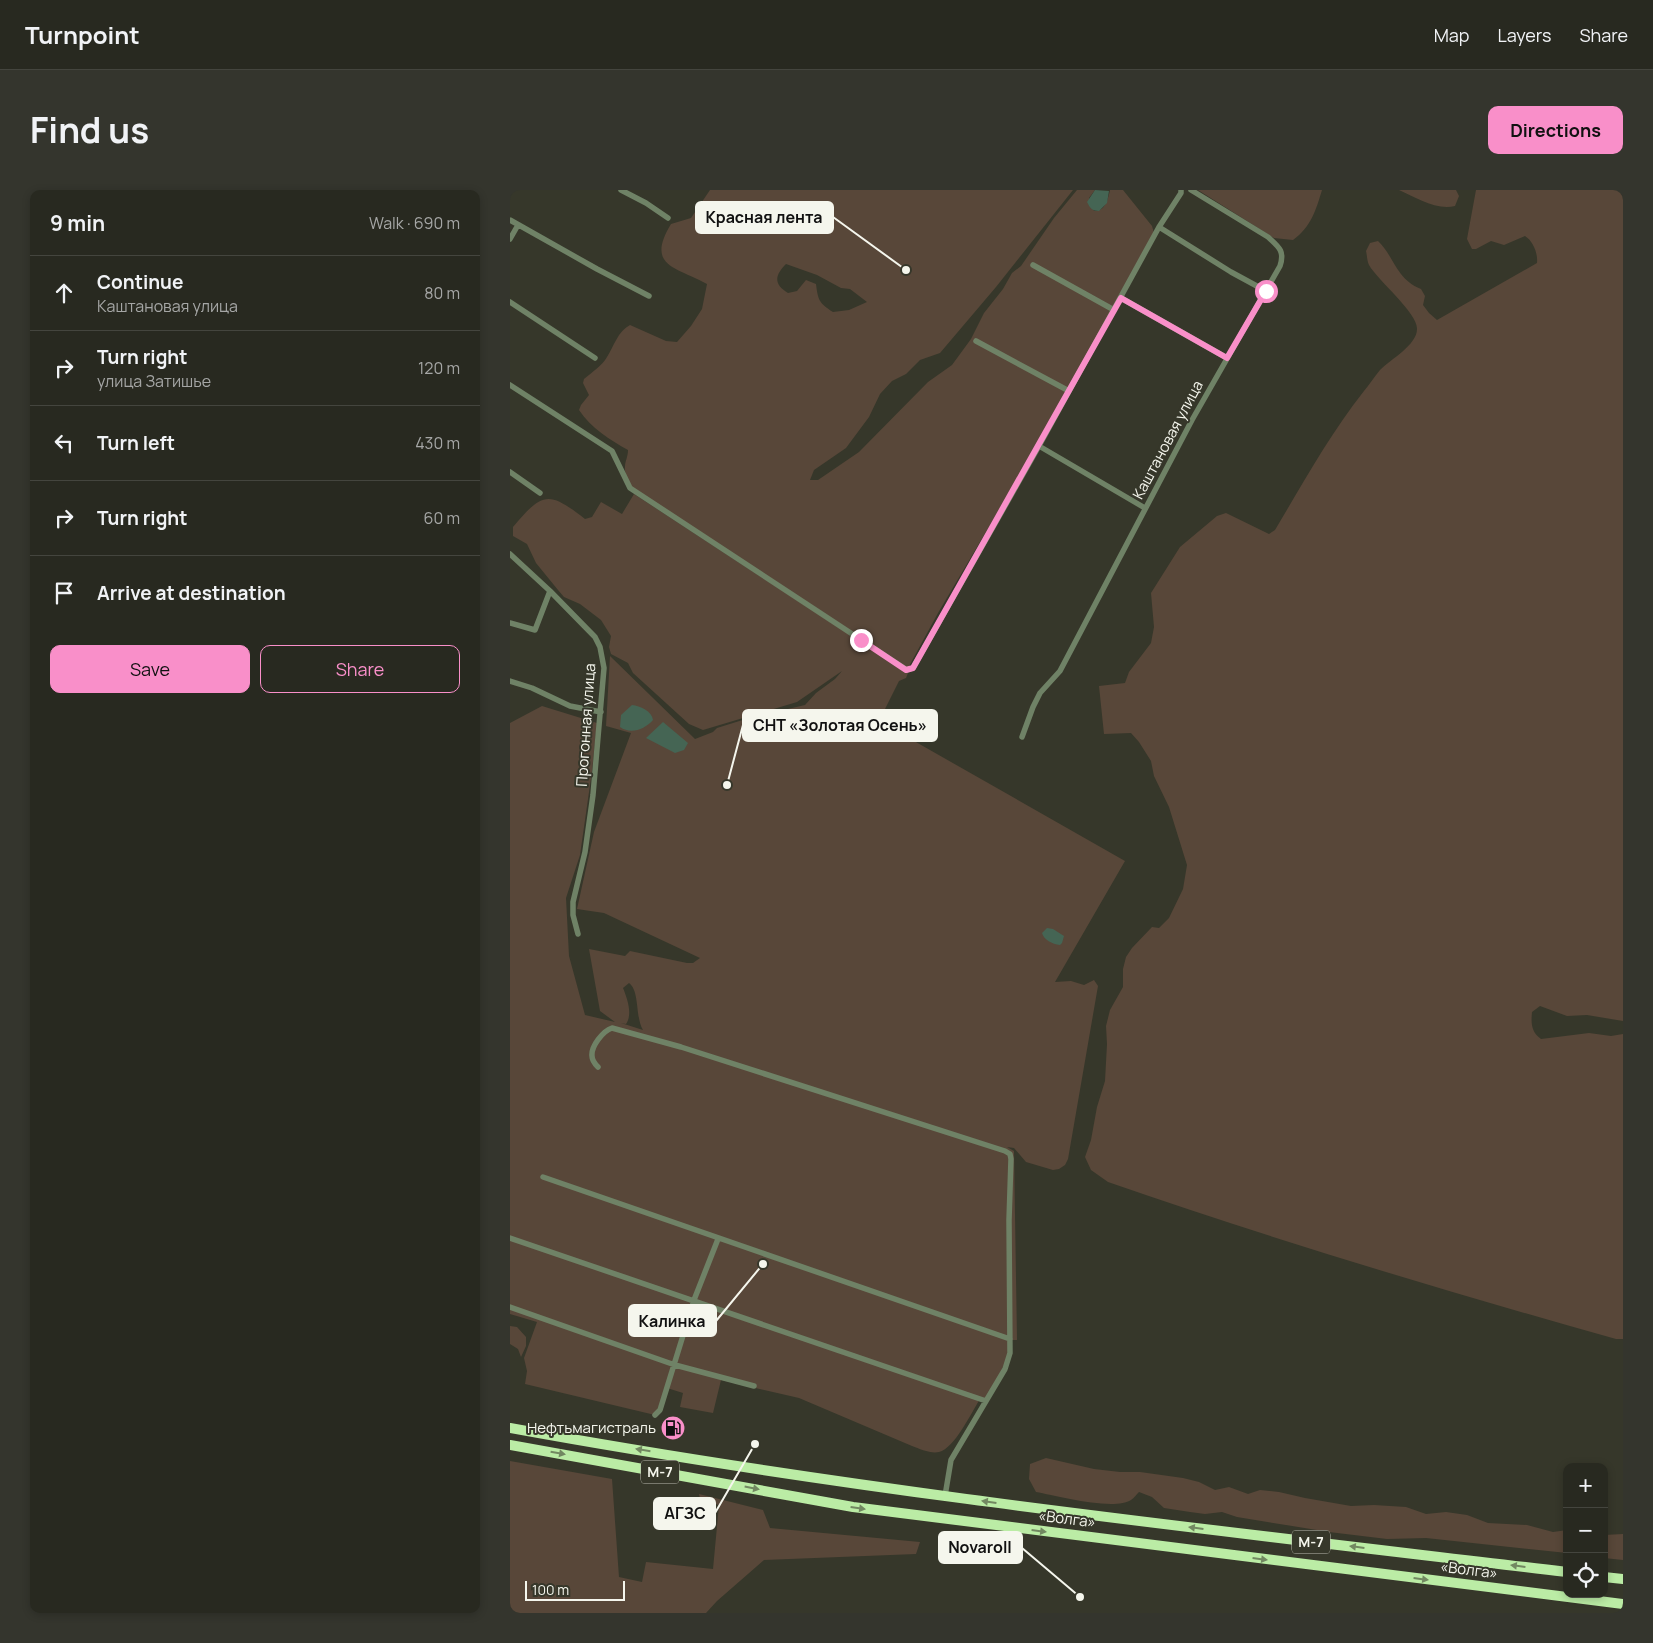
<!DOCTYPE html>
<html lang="en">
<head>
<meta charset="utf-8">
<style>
  body { margin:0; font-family:Manrope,sans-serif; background:#34352d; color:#f1f3f6 }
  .controls { position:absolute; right:15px; bottom:15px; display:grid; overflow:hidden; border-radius:10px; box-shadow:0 2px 8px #0003 }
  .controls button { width:45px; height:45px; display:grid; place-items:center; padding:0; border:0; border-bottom:1px solid #44453e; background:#282920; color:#f1f3f6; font:25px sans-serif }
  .scale { position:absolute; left:15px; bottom:12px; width:100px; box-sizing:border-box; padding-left:5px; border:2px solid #f5f6ed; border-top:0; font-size:14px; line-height:18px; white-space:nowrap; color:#f5f6ed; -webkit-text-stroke:4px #36372a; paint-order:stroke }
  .stop { position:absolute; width:15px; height:15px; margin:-11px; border:4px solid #f98fc9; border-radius:50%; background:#fff }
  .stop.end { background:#f98fc9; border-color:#fff; box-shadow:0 1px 5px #0008 }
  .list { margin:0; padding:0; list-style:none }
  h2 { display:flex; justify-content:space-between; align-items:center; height:65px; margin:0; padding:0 20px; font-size:21px }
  h2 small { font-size:16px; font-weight:400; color:#a5a6a5 }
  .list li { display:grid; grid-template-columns:32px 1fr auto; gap:15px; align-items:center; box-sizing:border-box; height:75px; padding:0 20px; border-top:1px solid #44453e }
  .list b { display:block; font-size:19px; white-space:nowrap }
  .list p { margin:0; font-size:16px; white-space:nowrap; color:#a5a6a5 }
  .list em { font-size:16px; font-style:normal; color:#a5a6a5 }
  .actions { display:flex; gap:10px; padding:15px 20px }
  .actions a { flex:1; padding:11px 0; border:1px solid #f98fc9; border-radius:10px; text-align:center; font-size:18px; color:#f98fc9 }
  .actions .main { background:#f98fc9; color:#111 }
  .icon { flex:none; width:28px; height:28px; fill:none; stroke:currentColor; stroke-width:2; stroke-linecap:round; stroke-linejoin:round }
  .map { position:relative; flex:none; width:1113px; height:1423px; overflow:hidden; border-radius:10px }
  header { display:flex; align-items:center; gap:30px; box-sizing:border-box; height:70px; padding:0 25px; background:#282920; border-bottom:1px solid #44453e }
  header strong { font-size:24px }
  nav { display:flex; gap:28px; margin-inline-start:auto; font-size:18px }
  .intro { display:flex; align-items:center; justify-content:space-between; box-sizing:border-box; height:120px; padding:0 30px }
  h1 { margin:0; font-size:35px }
  .button { padding:12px 22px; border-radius:10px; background:#f98fc9; color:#111; font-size:18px; font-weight:700 }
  main { display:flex; gap:30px; padding:0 30px }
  aside { flex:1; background:#282920; border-radius:10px; box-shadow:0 2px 8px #0003 }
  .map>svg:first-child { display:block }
  .green { fill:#584739; fill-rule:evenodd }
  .water { fill:#456554 }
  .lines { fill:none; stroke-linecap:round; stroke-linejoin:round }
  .street { stroke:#6f8266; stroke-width:5.5 }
  .highway { stroke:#bbeca5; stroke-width:10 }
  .oneway { fill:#728861 }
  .route { stroke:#f98fc9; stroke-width:6 }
  .labels { text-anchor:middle; stroke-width:4; stroke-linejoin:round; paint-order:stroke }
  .shield { fill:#36372a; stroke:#bcbdb2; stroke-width:1 }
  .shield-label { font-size:14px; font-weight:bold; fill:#f5f6ed }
  .street-label { font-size:15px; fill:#f5f6ed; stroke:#36372a }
  .poi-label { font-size:15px; fill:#f5f6ed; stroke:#36372a; text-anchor:end }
  .leader { fill:none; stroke:#f5f6ed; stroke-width:2 }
  .callout-dot { fill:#f5f6ed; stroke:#36372a; stroke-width:2 }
  .callout { fill:#f5f6ed; stroke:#f5f6ed; stroke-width:2 }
  .callout-label { font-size:16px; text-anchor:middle; font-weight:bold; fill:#111 }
</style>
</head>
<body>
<header>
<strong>Turnpoint</strong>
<nav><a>Map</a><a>Layers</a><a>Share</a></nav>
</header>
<div class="intro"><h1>Find us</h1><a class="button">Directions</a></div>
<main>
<aside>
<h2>9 min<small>Walk · 690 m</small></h2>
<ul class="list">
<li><svg class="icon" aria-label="ahead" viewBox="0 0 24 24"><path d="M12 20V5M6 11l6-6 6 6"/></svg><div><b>Continue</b><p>Каштановая улица</p></div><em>80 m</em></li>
<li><svg class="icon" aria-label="right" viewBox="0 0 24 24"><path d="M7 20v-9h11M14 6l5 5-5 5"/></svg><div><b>Turn right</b><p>улица Затишье</p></div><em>120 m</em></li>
<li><svg class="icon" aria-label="left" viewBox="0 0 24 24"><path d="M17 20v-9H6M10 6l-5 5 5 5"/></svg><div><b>Turn left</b></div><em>430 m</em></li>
<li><svg class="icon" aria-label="right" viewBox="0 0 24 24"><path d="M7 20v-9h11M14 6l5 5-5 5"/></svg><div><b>Turn right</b></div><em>60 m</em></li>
<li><svg class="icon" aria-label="arrive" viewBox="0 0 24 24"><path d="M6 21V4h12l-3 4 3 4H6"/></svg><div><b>Arrive at destination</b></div></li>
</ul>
<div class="actions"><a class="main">Save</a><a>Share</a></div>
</aside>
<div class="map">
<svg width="1113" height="1423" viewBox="0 0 1113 1423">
  <rect width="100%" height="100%" fill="#36372a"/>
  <path class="green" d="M 200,0 L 563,0 L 486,97 L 430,163 L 410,170 L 396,184 L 382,191 L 370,204 L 359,227 L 336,258 L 304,280 L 300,290 L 308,290 L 349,262 L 418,192 L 442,175 L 461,149 L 474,123 L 493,99 L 502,83 L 511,76 L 544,28 L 567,0 L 585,0 L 579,8 L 584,21 C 595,22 598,9 600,0 L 613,0 L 642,36 L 644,43 L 598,127 L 493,313 L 428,423 L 398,478 L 121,297 C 119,291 114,283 115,277 C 115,271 118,267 118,260 C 100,250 81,238 69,220 L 71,215 L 79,205 L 73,193 L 74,189 C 82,182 92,176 97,167 C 104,156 108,141 120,135 L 156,151 L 167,152 L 181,136 L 192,119 L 197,94 C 167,77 135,77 161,34 L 181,28 ZM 276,74 L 307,85 L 331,98 L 340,99 L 357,112 L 339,120 L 323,122 C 309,113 308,110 306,94 L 296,90 L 287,101 L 278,103 C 263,94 265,85 276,74 Z
    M 688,0 L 812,0 C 806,20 801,37 783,50 L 764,48 Z
    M 889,0 L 946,0 L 949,6 L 945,16 C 927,21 905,7 889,0 Z
    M 966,0 L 1113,0 L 1113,831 L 1077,825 L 1057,826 L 1030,816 L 1022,822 C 1021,833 1021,842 1031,849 L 1079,843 L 1101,846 L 1113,844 L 1113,1149 L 1106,1149 C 935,1101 765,1050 598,992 L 581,980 L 575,967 L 581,950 L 587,917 L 595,891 L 597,854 L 596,836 L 600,820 L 613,797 L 613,779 L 616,767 L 622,758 L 642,737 L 649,738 L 659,728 L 673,699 L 677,675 L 659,617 L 644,586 L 641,571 L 629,552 L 621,543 L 594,544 L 589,496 L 615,493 L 619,482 L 641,453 L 644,437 L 641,403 L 670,357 L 707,326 L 716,323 L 759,344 L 765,340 C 793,293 820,244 854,201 C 859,195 864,187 870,180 C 881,169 907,155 907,139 C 908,123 868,91 859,75 C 857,71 857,65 856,61 L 860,53 L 868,51 C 884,66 886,89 911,99 L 915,106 L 913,115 L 919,123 L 927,130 L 1027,73 C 1028,63 1023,51 1015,46 L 994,55 L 981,51 L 966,59 L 962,59 L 957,49 Z
    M 124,304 L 398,483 L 396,488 L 389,491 L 369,531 L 615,671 L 545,792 L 561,791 L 574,795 L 584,790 L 588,796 L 558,969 L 555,975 L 549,979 L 543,980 L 516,972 L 504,958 L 497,957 L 504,961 L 507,1150 L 500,1150 L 500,1163 L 476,1211 L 470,1209 C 461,1223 445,1258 429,1262 C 421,1264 410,1259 402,1256 L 289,1208 L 211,1190 L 203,1223 L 170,1217 L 173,1203 L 157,1198 L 145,1225 L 15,1194 L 17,1181 L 14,1168 L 27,1132 L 0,1124 L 0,533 L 32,516 L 87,533 L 82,581 L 70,665 L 56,708 L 59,766 L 75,825 L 105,832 L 90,821 L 79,759 L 115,766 L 120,761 L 177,773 L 183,773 L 190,768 L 94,723 L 67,719 L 84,642 L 121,543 L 96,536 L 100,466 L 185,549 L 203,542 L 207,538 L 239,528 L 295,515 L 306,503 L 325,489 L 332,481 L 287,512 L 193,540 L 179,534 L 123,483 L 118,473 L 101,464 L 99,457 L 101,446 L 91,430 L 70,414 L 54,407 L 48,400 L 26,373 L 17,354 L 3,346 L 3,337 C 33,301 39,301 75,329 L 82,327 L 91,312 L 112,324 ZM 119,793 C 130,801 125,827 133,840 L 111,833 L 116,834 C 123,824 117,808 113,798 Z
    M 0,1136 L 7,1137 L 16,1147 L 16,1156 L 11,1167 L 8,1159 L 0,1154 Z
    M 536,1268 L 584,1279 L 610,1282 L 630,1282 L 673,1288 L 689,1292 L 705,1300 L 719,1297 L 738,1304 L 750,1300 L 769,1302 L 795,1308 L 841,1316 L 864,1315 L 896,1317 L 916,1324 L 936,1322 L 957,1325 L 978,1333 L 1017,1335 L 1043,1342 L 1057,1340 L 1057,1363 L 916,1348 L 877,1349 L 819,1342 L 727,1327 L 712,1322 L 695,1324 L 680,1322 L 654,1318 L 642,1307 L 629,1302 C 627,1304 624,1308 621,1310 C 604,1321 547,1306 526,1302 L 519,1289 L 520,1274 Z
    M 0,1271 L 102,1289 L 109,1387 L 132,1392 L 136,1372 L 203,1379 L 209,1315 L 190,1309 L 189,1304 L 253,1320 L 260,1338 L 410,1352 L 406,1364 L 254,1370 L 207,1411 L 196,1423 L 0,1423 Z
    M 1113,1344 L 1113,1370 L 1094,1368 L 1094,1345 Z"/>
  <path class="water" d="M 585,0 L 599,1 L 597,13 L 589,21 C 582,21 580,18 577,12 Z
    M 122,515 C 130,516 142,521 143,530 C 135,539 121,545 110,537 L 111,525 Z
    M 153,532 L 178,553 L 174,560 L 165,563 L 136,548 Z
    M 537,738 L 543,739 L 554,746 L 552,753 L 550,755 C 542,754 534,750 532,743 Z"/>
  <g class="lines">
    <path class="street" d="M 111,0 L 136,13 L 158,28
      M 0,30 L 87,79 L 139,106
      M 649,37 L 721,82 L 756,101
      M 0,49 L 8,35
      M 523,75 L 604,120
      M 611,108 L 717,168
      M 0,112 L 85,168
      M 466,151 L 559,201
      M 0,195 L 102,261 L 120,298 L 397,480 L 403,478 L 529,256 L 649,37 L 671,3 L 671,0
      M 529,256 L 635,318
      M 0,282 L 30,303
      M 0,364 L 40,401 L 85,447 L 90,457 L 94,478 L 83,605 L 75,662 L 63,712 L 63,725 L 68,744
      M 0,433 L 25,440 L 40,401
      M 0,491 L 22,498 L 60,516 L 91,522
      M 512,547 L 523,517 L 530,503 L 550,481 L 682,230 L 770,76 C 775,61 769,57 758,47 L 681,0
      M 88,877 C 85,874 82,870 82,866 C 81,856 93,841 102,838 L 171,857 L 495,961 L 500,964 L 501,969 L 499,1030 L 500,1163 L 495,1179 L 441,1270 L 435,1306
      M 33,987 L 500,1149
      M 0,1048 L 476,1211
      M 0,1117 L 165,1175 L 244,1196
      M 145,1225 L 150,1220 L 184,1110 L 208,1049"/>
    <path class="highway" d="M 0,1238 C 350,1302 704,1340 1057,1382
      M 0,1255 L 343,1317 L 1113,1414
      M 1094,1387 L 1113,1389"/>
  </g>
  <defs><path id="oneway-solid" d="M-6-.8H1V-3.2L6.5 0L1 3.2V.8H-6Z" transform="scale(1.25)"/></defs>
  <g class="oneway">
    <use href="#oneway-solid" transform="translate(133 1260) rotate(-171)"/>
    <use href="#oneway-solid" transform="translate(48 1263) rotate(10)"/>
    <use href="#oneway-solid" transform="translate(242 1298) rotate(11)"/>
    <use href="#oneway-solid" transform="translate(479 1312) rotate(-172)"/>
    <use href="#oneway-solid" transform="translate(348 1318) rotate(8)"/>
    <use href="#oneway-solid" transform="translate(686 1338) rotate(-173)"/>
    <use href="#oneway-solid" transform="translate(529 1341) rotate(7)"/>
    <use href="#oneway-solid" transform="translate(847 1357) rotate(-173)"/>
    <use href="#oneway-solid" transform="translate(750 1369) rotate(7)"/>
    <use href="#oneway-solid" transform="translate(1008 1376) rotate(-173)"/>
    <use href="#oneway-solid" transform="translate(911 1389) rotate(7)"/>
  </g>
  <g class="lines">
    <path class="route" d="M 351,450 L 396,480 L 403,478 L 611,108 L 717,168 L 756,101"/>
  </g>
  <defs>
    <symbol id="fuel-disc" viewBox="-11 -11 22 22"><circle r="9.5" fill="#f98fc9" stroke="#36372a"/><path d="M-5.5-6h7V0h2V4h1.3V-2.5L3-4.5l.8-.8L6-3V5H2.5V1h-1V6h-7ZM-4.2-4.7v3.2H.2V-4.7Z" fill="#111"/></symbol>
  </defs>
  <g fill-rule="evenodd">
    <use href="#fuel-disc" x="149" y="1224" width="28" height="28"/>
  </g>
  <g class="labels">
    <g class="shield">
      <rect x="131" y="1270.5" width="38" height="23" rx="4"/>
      <rect x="782" y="1340.5" width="38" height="23" rx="4"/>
    </g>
    <g class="shield-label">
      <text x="150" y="1287">М-7</text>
      <text x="801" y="1357">М-7</text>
    </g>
    <g class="street-label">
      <text transform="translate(658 250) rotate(-62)" y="5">Каштановая улица</text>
      <text transform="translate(76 535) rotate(-86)" y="5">Прогонная улица</text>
      <text transform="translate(557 1329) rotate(7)" y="5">«Волга»</text>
      <text transform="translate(959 1380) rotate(7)" y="5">«Волга»</text>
    </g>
    <g class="poi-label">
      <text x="146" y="1243">Нефтьмагистраль</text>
    </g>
  </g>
  <path class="leader" d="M396 80L323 27M217 595L233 535M253 1074L206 1131M245 1254L205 1323M570 1407L512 1358"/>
  <g class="callout-dot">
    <circle cx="396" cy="80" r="5"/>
    <circle cx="217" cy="595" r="5"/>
    <circle cx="253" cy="1074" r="5"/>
    <circle cx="245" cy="1254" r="5"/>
    <circle cx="570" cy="1407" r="5"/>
  </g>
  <g class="callout">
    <rect x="186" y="12" width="137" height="31" rx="5"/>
    <rect x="233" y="520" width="194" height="31" rx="5"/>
    <rect x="119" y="1115" width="87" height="31" rx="5"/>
    <rect x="144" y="1308" width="61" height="31" rx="5"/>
    <rect x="429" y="1342" width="83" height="31" rx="5"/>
  </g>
  <g class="callout-label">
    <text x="254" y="33">Красная лента</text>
    <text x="330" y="541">СНТ «Золотая Осень»</text>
    <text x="162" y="1137">Калинка</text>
    <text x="175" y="1329">АГЗС</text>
    <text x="470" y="1363">Novaroll</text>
  </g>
</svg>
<div class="controls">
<button>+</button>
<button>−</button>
<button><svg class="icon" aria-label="locate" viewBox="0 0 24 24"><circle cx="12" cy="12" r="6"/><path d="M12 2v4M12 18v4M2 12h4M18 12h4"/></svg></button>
</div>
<div class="scale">100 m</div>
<div class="stop" style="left:756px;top:101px"></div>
<div class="stop end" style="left:351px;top:450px"></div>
</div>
</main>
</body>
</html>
